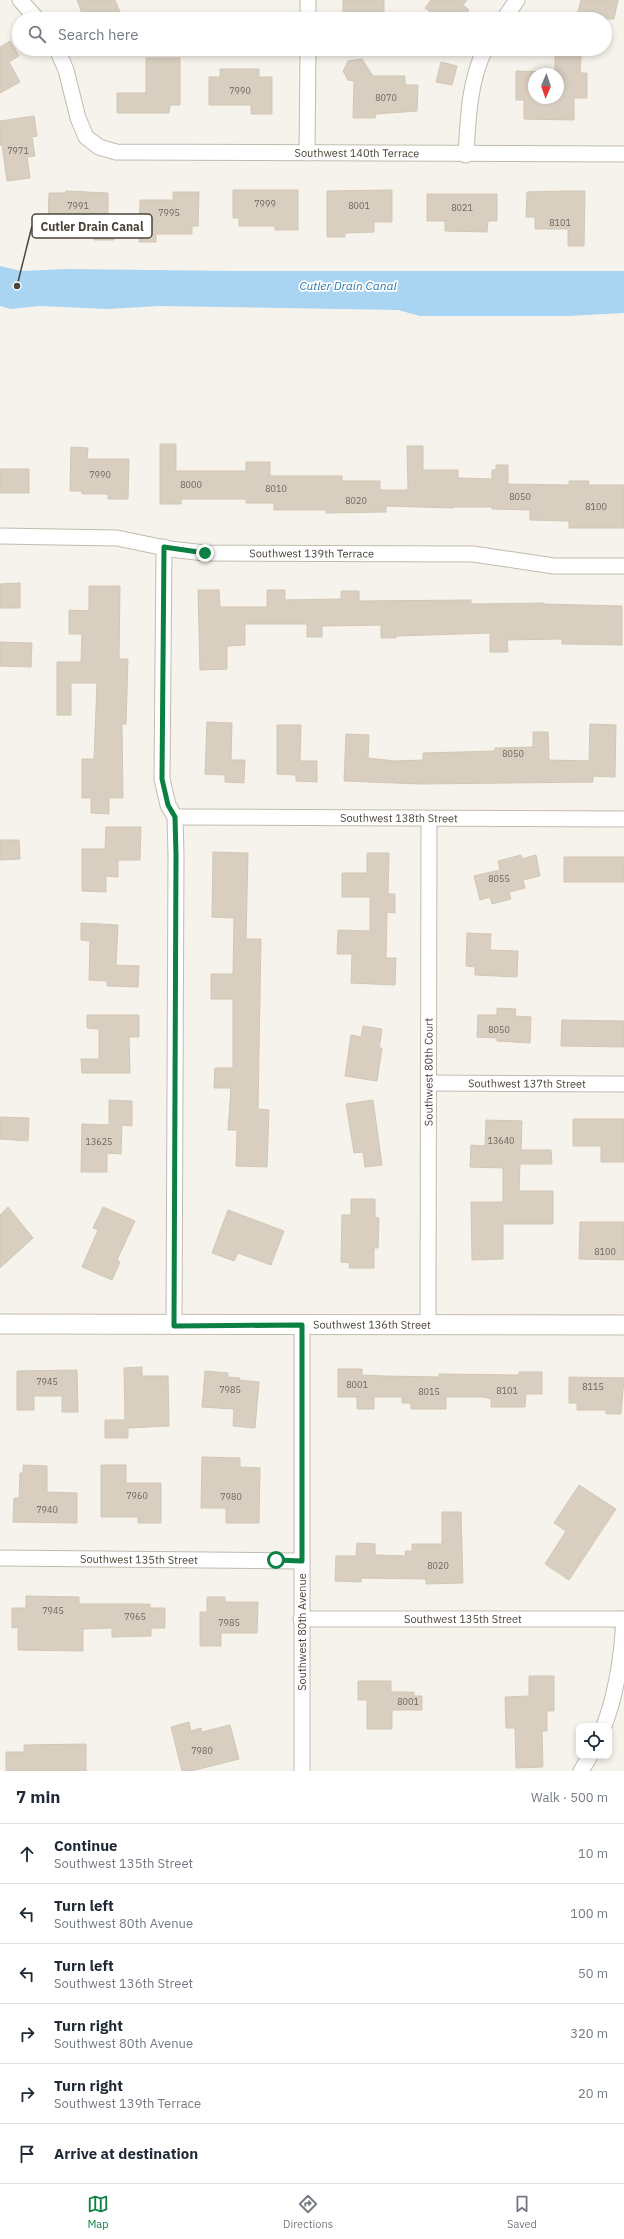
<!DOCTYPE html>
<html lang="en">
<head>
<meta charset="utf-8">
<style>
  body { margin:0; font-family:"IBM Plex Sans",sans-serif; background:#f6f6f7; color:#1f2937 }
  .controls { position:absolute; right:12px; bottom:12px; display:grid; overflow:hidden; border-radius:8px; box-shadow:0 2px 6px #0003 }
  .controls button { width:36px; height:36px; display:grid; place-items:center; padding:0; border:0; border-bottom:1px solid #e0e1e3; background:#fff; color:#1f2937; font:20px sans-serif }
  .compass { position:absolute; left:528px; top:68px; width:36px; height:36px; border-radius:50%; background:#fff; box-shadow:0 2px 6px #0003; rotate:182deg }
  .stop { position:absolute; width:12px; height:12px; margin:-9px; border:3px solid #0b8043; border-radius:50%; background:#fff }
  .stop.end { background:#0b8043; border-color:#fff; box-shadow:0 1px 4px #0008 }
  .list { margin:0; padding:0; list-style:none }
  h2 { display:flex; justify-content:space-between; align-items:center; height:52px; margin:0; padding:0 16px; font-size:17px }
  h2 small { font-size:13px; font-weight:400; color:#747a83 }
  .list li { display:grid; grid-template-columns:26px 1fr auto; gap:12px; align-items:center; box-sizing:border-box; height:60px; padding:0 16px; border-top:1px solid #e0e1e3 }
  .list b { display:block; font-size:15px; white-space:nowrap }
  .list p { margin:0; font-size:13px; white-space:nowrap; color:#747a83 }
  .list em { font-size:13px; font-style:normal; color:#747a83 }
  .icon { flex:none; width:22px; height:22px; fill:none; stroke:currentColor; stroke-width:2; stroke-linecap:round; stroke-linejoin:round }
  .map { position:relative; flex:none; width:624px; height:1771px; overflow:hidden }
  .search { position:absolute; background:#fff; box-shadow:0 2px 6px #0003; left:12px; right:12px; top:12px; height:44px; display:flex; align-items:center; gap:10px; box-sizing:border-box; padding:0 14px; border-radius:22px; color:#747a83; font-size:15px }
  .sheet { height:412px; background:#fff }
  nav { display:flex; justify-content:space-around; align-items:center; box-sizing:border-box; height:56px; border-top:1px solid #e0e1e3; background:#fff; font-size:11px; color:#747a83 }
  nav a { display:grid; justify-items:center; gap:2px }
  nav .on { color:#0b8043 }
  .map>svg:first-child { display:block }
  .water { fill:#a9d4f2 }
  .building { fill:#d8cfc1; stroke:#d3c7b4; fill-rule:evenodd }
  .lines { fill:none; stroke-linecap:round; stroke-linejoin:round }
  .minor-casing { stroke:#c2bbae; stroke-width:17 }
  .tertiary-casing { stroke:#c2bbae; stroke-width:21 }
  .minor { stroke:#fff; stroke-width:15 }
  .tertiary { stroke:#fff; stroke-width:19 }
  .route { stroke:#0b8043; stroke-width:5 }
  .labels { text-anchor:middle; stroke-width:3.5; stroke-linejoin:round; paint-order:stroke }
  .number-label { font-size:9px; fill:#6e675b }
  .street-label { font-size:11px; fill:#4b4439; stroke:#fff }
  .water-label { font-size:12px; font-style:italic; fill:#2e7ab2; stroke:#fff }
  .leader { fill:none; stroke:#4b4439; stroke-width:1.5 }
  .callout-dot { fill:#4b4439; stroke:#fff; stroke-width:1.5 }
  .callout { fill:#fff; stroke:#4b4439; stroke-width:1.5 }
  .callout-label { font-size:12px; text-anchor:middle; font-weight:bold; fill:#4b4439 }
</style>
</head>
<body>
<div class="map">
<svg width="624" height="1771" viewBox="0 0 624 1771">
  <rect width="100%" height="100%" fill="#f6f3ec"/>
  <path class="water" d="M 0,266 L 21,271 L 66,269 L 235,271 L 624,271 L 624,313 L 568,316 L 420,316 L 398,310 L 159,306 L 108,309 L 40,306 L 10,309 L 0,306 Z"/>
  <path class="building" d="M 77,0 L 115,0 L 123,19 L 84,19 Z
    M 343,0 L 384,0 L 384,15 L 343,15 Z
    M 431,0 L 467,0 L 463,5 L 469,10 L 462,19 L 441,19 L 425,8 Z
    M 581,0 L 618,0 L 614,19 L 576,19 Z
    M 10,41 L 19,56 L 9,62 L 20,82 L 0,93 L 0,47 Z
    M 555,54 L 581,55 L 580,73 L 587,73 L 587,98 L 574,98 L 574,120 L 524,119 L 524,100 L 516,100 L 516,71 L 555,72 ZM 534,74 L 558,74 L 558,98 L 534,98 Z
    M 146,58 L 180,58 L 180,105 L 170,105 L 169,113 L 117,113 L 117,93 L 146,93 Z
    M 362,59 L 373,76 L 405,76 L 405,85 L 418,85 L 417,111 L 376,114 L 375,118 L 353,118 L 354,81 L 348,80 L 343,71 L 348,61 Z
    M 441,62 L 457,66 L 452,85 L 436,82 Z
    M 220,69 L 259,69 L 259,77 L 272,77 L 272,114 L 251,114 L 251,105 L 209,105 L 209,77 L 220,77 Z
    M 34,116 L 37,136 L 32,137 L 35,156 L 27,157 L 30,178 L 7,181 L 2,145 L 0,145 L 0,121 Z
    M 233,190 L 298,190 L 298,230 L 275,230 L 275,226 L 239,226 L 239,218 L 233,218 Z
    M 392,190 L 392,222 L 374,222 L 374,232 L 345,233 L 345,237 L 327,237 L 327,191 Z
    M 66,191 L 108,193 L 108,219 L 114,219 L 114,240 L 94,240 L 94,232 L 65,232 L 65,222 L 48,222 L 49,193 L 66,193 Z
    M 566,191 L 585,191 L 584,246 L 568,246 L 568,229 L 535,229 L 535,217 L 526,217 L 527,192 Z
    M 173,192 L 199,192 L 198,226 L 192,226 L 192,234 L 156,234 L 156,242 L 139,242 L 140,200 L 173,200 Z
    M 427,194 L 497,194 L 497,221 L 488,221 L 487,232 L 445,231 L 445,221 L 427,221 Z
    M 160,444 L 176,444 L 176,471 L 246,471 L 246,462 L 270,462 L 270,476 L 342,476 L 342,481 L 380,481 L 380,490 L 408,490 L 407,446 L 423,446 L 423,470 L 458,470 L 458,478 L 492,479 L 492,470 L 496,470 L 496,465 L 508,465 L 508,484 L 569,485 L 569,481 L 589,481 L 588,485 L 624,485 L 624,528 L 569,528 L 569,521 L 530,520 L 530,510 L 492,509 L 492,507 L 453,507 L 453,508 L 386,506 L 386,512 L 326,513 L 326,510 L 274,510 L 274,503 L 246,503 L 246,499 L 181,499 L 181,504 L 160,504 Z
    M 71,447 L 88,448 L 87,459 L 129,459 L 128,499 L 108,499 L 108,494 L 82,494 L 82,491 L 70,491 Z
    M 0,469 L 29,469 L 29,493 L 0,493 Z
    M 20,583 L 20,608 L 0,608 L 0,584 Z
    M 89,586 L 120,586 L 119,659 L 128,659 L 126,724 L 122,724 L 123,798 L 109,798 L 109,814 L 91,813 L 91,798 L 82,798 L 82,759 L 94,759 L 97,683 L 71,683 L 71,715 L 57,715 L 57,662 L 81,662 L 82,634 L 69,634 L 69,610 L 89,611 Z
    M 198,590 L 219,590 L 220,607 L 267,607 L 267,590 L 285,590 L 285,600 L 341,599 L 341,591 L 359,591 L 359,601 L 471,600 L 471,604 L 544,603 L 544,604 L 622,606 L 622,645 L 562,644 L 562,639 L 507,640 L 508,652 L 490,652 L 490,633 L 396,636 L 396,638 L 381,638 L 381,625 L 322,626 L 322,637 L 307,637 L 307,624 L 245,624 L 245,645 L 227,646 L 227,669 L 200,670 Z
    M 0,642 L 32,643 L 31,667 L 0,666 Z
    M 207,722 L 232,723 L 231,760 L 245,760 L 244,783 L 225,782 L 225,775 L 205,774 Z
    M 590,724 L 616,725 L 615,777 L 593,776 L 593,782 L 421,784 L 344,781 L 346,734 L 369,735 L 368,758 L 395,761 L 423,760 L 423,753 L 495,751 L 495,748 L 533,747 L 533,732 L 548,732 L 549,760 L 589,761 Z
    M 277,725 L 301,725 L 300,761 L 317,761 L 317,782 L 296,781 L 296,775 L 277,774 Z
    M 106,827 L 141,827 L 140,860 L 118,860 L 118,877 L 106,876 L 106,892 L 82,891 L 82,849 L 105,849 Z
    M 0,840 L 19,840 L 20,859 L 0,860 Z
    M 213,852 L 248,853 L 246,939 L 261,939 L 258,1109 L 269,1110 L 267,1167 L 236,1166 L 237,1130 L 228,1130 L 231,1088 L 214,1088 L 215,1068 L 233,1068 L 233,999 L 211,999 L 211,974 L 233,974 L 234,918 L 212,917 Z
    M 367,853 L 389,853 L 388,894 L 395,894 L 395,913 L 387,912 L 386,958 L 396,958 L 395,985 L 351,983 L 352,954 L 337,954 L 338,930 L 370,931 L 370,897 L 342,897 L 342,873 L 367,873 Z
    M 521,855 L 522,859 L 536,855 L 540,876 L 523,880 L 525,888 L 509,892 L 511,899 L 492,904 L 490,897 L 480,900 L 474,876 L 500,870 L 498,861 Z
    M 564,857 L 624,857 L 624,882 L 564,882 Z
    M 81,923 L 118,925 L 116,965 L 139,966 L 138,987 L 107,986 L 107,981 L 89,980 L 90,941 L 81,940 Z
    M 467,933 L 491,934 L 490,950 L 518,951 L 517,977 L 475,975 L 475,967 L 466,966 Z
    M 497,1008 L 516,1009 L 515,1016 L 531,1017 L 530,1043 L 497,1041 L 497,1038 L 477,1037 L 478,1015 L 497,1015 Z
    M 87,1015 L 139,1015 L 139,1037 L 129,1037 L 130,1073 L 82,1073 L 81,1059 L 99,1059 L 99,1029 L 87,1028 Z
    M 562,1020 L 624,1021 L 624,1047 L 561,1046 Z
    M 363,1026 L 382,1029 L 379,1048 L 382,1048 L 377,1081 L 345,1076 L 351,1035 L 361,1037 Z
    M 109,1100 L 132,1101 L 132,1126 L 122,1125 L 121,1154 L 107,1153 L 107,1172 L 81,1172 L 82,1124 L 109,1125 Z
    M 373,1100 L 382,1165 L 365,1167 L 363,1152 L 354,1153 L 346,1104 Z
    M 0,1117 L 29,1118 L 28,1141 L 0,1139 Z
    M 573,1119 L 624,1119 L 624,1162 L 601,1162 L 601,1146 L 573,1146 Z
    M 486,1120 L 522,1121 L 521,1150 L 551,1150 L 552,1164 L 520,1164 L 519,1191 L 553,1191 L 553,1224 L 503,1224 L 503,1259 L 472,1260 L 471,1202 L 503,1202 L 503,1168 L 470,1167 L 471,1145 L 485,1146 Z
    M 351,1199 L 375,1199 L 375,1217 L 379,1218 L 378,1248 L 374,1248 L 374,1268 L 349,1268 L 350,1263 L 341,1262 L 342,1215 L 351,1215 Z
    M 8,1207 L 33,1238 L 0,1268 L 0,1215 Z
    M 103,1207 L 135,1221 L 117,1260 L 120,1262 L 112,1280 L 82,1267 L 98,1230 L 93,1228 Z
    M 228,1210 L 284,1231 L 271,1265 L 238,1253 L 234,1261 L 212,1253 Z
    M 580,1222 L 624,1222 L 624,1260 L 579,1259 Z
    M 142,1367 L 142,1376 L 168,1376 L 169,1426 L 128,1428 L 128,1438 L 105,1438 L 105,1420 L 125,1420 L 124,1368 Z
    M 338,1369 L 362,1369 L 362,1375 L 385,1376 L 439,1377 L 439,1374 L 519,1375 L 519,1372 L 542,1372 L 542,1394 L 526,1394 L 525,1407 L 491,1407 L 491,1399 L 483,1397 L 446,1397 L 446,1409 L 411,1409 L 411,1403 L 402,1403 L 402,1397 L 374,1397 L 374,1409 L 357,1409 L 357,1397 L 338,1397 Z
    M 77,1370 L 78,1412 L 62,1412 L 62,1396 L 34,1396 L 34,1410 L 17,1410 L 17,1371 Z
    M 205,1371 L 228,1373 L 228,1377 L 240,1378 L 239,1380 L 259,1382 L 255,1428 L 233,1426 L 234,1409 L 202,1407 Z
    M 569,1377 L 624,1378 L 621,1414 L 606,1414 L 606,1410 L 577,1410 L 577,1403 L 569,1403 Z
    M 202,1457 L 240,1458 L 240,1467 L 260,1468 L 259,1523 L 226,1523 L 226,1508 L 201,1508 Z
    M 23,1465 L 47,1466 L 47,1492 L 77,1493 L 77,1523 L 13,1522 L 14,1498 L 19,1498 L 20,1473 L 23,1473 Z
    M 101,1465 L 126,1465 L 126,1483 L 161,1483 L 161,1523 L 138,1523 L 138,1517 L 101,1517 Z
    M 579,1485 L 616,1509 L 569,1580 L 545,1564 L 566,1531 L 554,1523 Z
    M 442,1512 L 461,1512 L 463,1583 L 426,1584 L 426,1579 L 361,1578 L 361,1582 L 335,1581 L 336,1556 L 356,1556 L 357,1543 L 375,1544 L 375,1555 L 406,1556 L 405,1551 L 412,1551 L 412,1544 L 442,1544 Z
    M 26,1596 L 79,1597 L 79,1604 L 150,1604 L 150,1608 L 165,1608 L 165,1628 L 151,1628 L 151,1636 L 112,1637 L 112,1628 L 83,1629 L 83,1651 L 18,1650 L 18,1627 L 12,1628 L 12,1608 L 26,1608 Z
    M 207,1597 L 225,1597 L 225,1602 L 258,1602 L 257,1633 L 221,1633 L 221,1646 L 200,1646 L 200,1612 L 207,1612 Z
    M 529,1676 L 554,1676 L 554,1711 L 547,1711 L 547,1731 L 542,1731 L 543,1767 L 516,1768 L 515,1728 L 506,1728 L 505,1697 L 529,1696 Z
    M 358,1681 L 391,1681 L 391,1692 L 414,1692 L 414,1696 L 422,1696 L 422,1710 L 392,1710 L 392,1729 L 367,1729 L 367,1700 L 358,1700 Z
    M 189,1722 L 191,1731 L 201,1728 L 202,1732 L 230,1725 L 239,1759 L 191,1771 L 182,1771 L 171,1727 Z
    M 86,1744 L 86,1771 L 6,1771 L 6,1752 L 24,1752 L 24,1745 Z"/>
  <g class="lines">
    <defs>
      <g id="minor">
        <path d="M 20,0 L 37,19"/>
        <path d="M 308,19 L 308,0"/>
        <path d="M 504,19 L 517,0"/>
        <path id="s1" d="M 57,49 L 66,70 L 78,118 L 86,137 L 99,147 L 116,152 L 624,154"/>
        <path d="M 307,153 L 308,49"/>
        <path d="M 466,155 C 468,119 469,82 485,49"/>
        <path id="s2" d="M 0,536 L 117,538 L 170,549 L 205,553 L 473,554 L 554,566 L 624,566"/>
        <path d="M 164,547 L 162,779 L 168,805 L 175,817 L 176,855 L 174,1325"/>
        <path id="s3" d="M 175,817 L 624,819"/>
        <path id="s4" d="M 429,1083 L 624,1084"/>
        <path d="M 302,1325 L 302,1771"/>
        <path id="s5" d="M 428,1326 L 429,819"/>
        <path id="s6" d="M 0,1558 L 302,1561"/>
        <path id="s7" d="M 301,1619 L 624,1619"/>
        <path d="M 604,1726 C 617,1692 622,1655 624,1619"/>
        <path d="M 581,1771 L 590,1756"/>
      </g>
      <g id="tertiary">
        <path id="s8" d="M 0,1324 L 624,1325"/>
      </g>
    </defs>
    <use href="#minor" class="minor-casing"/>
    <use href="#tertiary" class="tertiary-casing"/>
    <use href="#minor" class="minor"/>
    <use href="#tertiary" class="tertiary"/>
  </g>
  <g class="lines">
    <path class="route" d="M 205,553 L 164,547 L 162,779 L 168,805 L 175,817 L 176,855 L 174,1326 L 302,1325 L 302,1561 L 276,1560"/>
  </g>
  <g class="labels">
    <g class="number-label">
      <text x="240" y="94">7990</text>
      <text x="386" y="101">8070</text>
      <text x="18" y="154">7971</text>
      <text x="265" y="207">7999</text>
      <text x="78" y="209">7991</text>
      <text x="359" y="209">8001</text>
      <text x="462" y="211">8021</text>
      <text x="169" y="216">7995</text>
      <text x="560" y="226">8101</text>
      <text x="100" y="478">7990</text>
      <text x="191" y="488">8000</text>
      <text x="276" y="492">8010</text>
      <text x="520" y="500">8050</text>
      <text x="356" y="504">8020</text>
      <text x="596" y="510">8100</text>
      <text x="513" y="757">8050</text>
      <text x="499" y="882">8055</text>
      <text x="499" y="1033">8050</text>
      <text x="501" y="1144">13640</text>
      <text x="99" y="1145">13625</text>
      <text x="605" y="1255">8100</text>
      <text x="47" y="1385">7945</text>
      <text x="357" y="1388">8001</text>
      <text x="593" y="1390">8115</text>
      <text x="230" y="1393">7985</text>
      <text x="507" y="1394">8101</text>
      <text x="429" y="1395">8015</text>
      <text x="137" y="1499">7960</text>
      <text x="231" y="1500">7980</text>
      <text x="47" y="1513">7940</text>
      <text x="438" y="1569">8020</text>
      <text x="53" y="1614">7945</text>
      <text x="135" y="1620">7965</text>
      <text x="229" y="1626">7985</text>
      <text x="408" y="1705">8001</text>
      <text x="202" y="1754">7980</text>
    </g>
    <g class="street-label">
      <text dy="4" stroke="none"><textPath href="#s1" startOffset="368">Southwest 140th Terrace</textPath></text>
      <text dy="4" stroke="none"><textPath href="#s2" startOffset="313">Southwest 139th Terrace</textPath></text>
      <text dy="4" stroke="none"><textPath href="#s3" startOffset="224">Southwest 138th Street</textPath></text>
      <text dy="4" stroke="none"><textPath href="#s5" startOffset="254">Southwest 80th Court</textPath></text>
      <text dy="4" stroke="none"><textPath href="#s4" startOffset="98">Southwest 137th Street</textPath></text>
      <text dy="4" stroke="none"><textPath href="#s8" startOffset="372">Southwest 136th Street</textPath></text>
      <text dy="4" stroke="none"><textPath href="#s6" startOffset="139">Southwest 135th Street</textPath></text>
      <text dy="4" stroke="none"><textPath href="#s7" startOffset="162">Southwest 135th Street</textPath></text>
      <text transform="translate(302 1632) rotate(-90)" y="4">Southwest 80th Avenue</text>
    </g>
    <g class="water-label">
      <text x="348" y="290">Cutler Drain Canal</text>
    </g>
  </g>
  <path class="leader" d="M17 286L32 226"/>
  <circle class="callout-dot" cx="17" cy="286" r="4"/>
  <rect class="callout" x="32" y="214" width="120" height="24" rx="4"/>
  <g class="callout-label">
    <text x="92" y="231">Cutler Drain Canal</text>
  </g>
</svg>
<div class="controls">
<button><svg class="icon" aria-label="locate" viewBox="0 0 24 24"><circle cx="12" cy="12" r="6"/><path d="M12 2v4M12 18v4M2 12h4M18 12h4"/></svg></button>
</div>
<svg class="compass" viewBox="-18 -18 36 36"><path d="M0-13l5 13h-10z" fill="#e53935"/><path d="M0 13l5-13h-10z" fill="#747a83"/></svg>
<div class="stop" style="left:276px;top:1560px"></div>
<div class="stop end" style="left:205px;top:553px"></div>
<div class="search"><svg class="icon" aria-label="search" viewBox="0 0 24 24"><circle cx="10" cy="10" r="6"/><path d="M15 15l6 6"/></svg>Search here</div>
</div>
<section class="sheet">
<h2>7 min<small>Walk · 500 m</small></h2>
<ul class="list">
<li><svg class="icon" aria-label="ahead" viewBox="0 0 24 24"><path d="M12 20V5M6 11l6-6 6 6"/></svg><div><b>Continue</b><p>Southwest 135th Street</p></div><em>10 m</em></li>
<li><svg class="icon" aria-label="left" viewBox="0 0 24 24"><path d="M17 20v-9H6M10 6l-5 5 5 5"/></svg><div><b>Turn left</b><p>Southwest 80th Avenue</p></div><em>100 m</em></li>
<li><svg class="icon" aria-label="left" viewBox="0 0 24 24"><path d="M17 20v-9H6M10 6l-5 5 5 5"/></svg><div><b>Turn left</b><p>Southwest 136th Street</p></div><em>50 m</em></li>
<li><svg class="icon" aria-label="right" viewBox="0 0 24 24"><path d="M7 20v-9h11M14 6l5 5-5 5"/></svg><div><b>Turn right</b><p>Southwest 80th Avenue</p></div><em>320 m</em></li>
<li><svg class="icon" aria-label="right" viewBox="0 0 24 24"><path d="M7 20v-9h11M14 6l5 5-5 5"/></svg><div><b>Turn right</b><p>Southwest 139th Terrace</p></div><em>20 m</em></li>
<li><svg class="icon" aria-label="arrive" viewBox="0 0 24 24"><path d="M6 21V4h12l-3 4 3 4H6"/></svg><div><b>Arrive at destination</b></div></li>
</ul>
</section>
<nav>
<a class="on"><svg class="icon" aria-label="map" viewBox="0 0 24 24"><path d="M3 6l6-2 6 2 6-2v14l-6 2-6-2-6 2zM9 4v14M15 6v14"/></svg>Map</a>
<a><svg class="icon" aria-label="directions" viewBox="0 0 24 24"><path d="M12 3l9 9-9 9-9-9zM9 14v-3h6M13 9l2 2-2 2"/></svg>Directions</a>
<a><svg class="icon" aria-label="saved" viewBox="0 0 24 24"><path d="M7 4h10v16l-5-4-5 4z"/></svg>Saved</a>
</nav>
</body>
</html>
